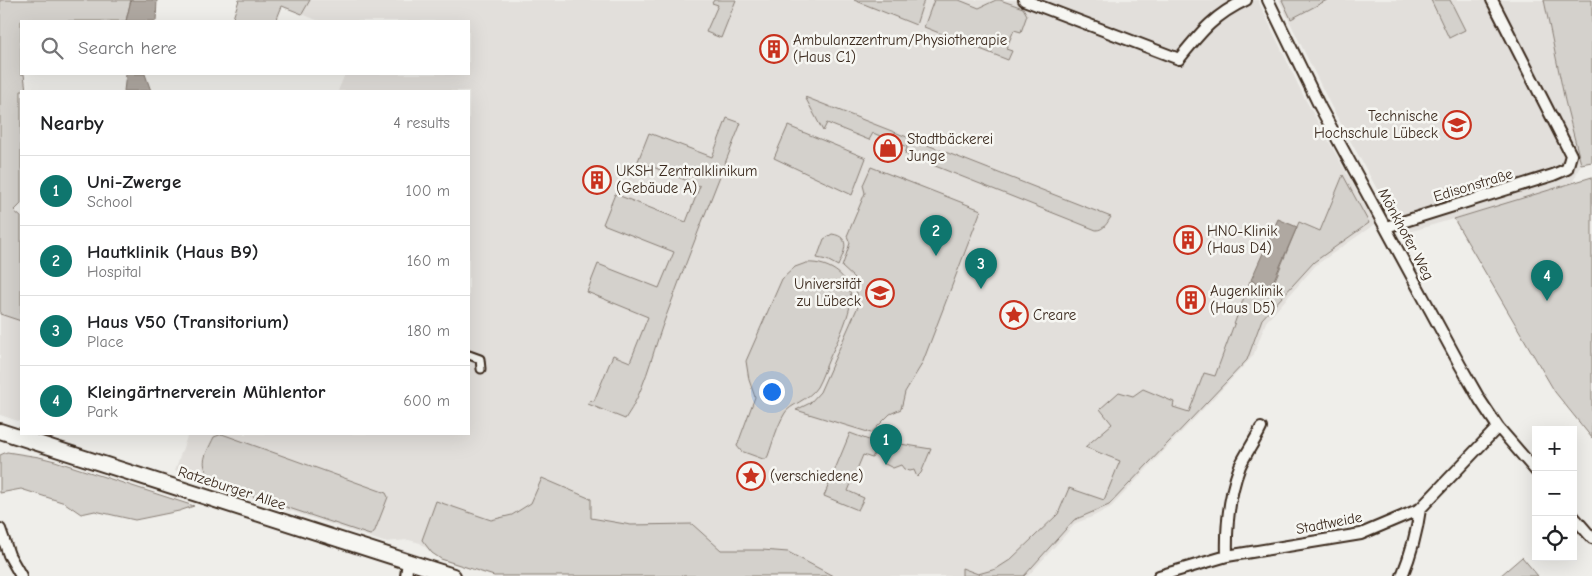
<!DOCTYPE html>
<html lang="en">
<head>
<meta charset="utf-8">
<style>
  body { margin:0; font-family:"Comic Neue",sans-serif; background:#f2f2f2; color:#202124 }
  .controls { position:absolute; right:15px; bottom:15px; display:grid; overflow:hidden; border-radius:0px; box-shadow:0 5px 20px #0002 }
  .controls button { width:45px; height:45px; display:grid; place-items:center; padding:0; border:0; border-bottom:1px solid #e0e0e0; background:#fff; color:#202124; font:25px sans-serif }
  .you { position:absolute; left:771px; top:391px; width:18px; height:18px; margin:-12px; border:4px solid #fff; border-radius:50%; background:#1a73e8; box-shadow:0 0 0 8px #1a73e833 }
  .badge { display:grid; place-items:center; width:32px; height:32px; border-radius:50%; background:#0f766e; color:#fff; font-size:16px; font-weight:700 }
  .pin { position:absolute; translate:-50% -41px; filter:drop-shadow(0 1px 2px #0008) }
  .pin::after { content:''; position:absolute; top:26px; width:18px; height:15px; background:inherit; clip-path:polygon(0 0,100% 0,50% 100%) }
  .list { margin:0; padding:0; list-style:none }
  h2 { display:flex; justify-content:space-between; align-items:center; height:65px; margin:0; padding:0 20px; font-size:21px }
  h2 small { font-size:16px; font-weight:400; color:#757577 }
  .list li { display:grid; grid-template-columns:32px 1fr auto; gap:15px; align-items:center; box-sizing:border-box; height:70px; padding:0 20px; border-top:1px solid #e0e0e0 }
  .list b { display:block; font-size:19px; white-space:nowrap }
  .list p { margin:0; font-size:16px; white-space:nowrap; color:#757577 }
  .list em { font-size:16px; font-style:normal; color:#757577 }
  .icon { flex:none; width:28px; height:28px; fill:none; stroke:currentColor; stroke-width:2; stroke-linecap:round; stroke-linejoin:round }
  .map { position:relative; flex:none; width:1592px; height:576px; overflow:hidden }
  .search { position:absolute; background:#fff; box-shadow:0 5px 20px #0002; left:20px; top:20px; width:450px; height:55px; display:flex; align-items:center; gap:12px; box-sizing:border-box; padding:0 18px; border-radius:0px; color:#757577; font-size:19px }
  .panel { position:absolute; background:#fff; box-shadow:0 5px 20px #0002; left:20px; top:90px; width:450px; height:345px; border-radius:0px }
  .map>svg:first-child { display:block }
  .built { fill:#e2dfdb }
  .green { fill:#d4d1cc; stroke:#887e75 }
  .water { fill:#afa8a1; stroke:#81766d }
  .lines { fill:none; stroke-linecap:round; stroke-linejoin:round }
  .pedestrian-casing { stroke:#3b2a1e; stroke-width:11 }
  .minor-casing { stroke:#3b2a1e; stroke-width:14 }
  .secondary-casing { stroke:#3b2a1e; stroke-width:18 }
  .pedestrian { stroke:#f6f6f2; stroke-width:7 }
  .minor { stroke:#f6f6f2; stroke-width:10 }
  .secondary { stroke:#f6f6f2; stroke-width:14 }
  .labels { text-anchor:middle; stroke-width:5; stroke-linejoin:round; paint-order:stroke }
  .poi-label { font-size:15px; fill:#3b2a1e; stroke:#f6f6f2; text-anchor:start }
  .street-label { font-size:15px; fill:#3b2a1e; stroke:#f6f6f2 }
</style>
</head>
<body>
<div class="map">
<svg width="1592" height="576" viewBox="0 0 1592 576">
  <rect width="100%" height="100%" fill="#efeeea"/>
  <filter id="ink" filterUnits="userSpaceOnUse"><feTurbulence type="fractalNoise" baseFrequency=".02" numOctaves="2"/><feDisplacementMap in="SourceGraphic" scale="10" xChannelSelector="R" yChannelSelector="G"/><feConvolveMatrix kernelMatrix="1 2 1 2 8 2 1 2 1" color-interpolation-filters="sRGB"/></filter>
  <g filter="url(#ink)">
    <path class="built" d="M 310,0 L 1258,0 L 1304,97 L 1375,224 L 1316,265 L 1266,322 L 1253,356 L 1111,507 L 1092,517 L 1076,523 L 1028,576 L 491,576 L 441,560 L 420,543 L 409,540 L 384,542 L 269,504 L 175,470 L 188,434 L 469,434 L 469,91 L 338,91 L 345,74 L 469,74 L 469,21 L 319,21 L 302,14 Z
      M 1279,0 L 1544,0 L 1565,101 L 1581,164 L 1572,184 L 1402,234 L 1331,106 Z
      M 0,314 L 21,321 L 21,422 L 0,415 Z"/>
    <path class="green" d="M 0,0 L 131,0 L 126,21 L 21,21 L 21,74 L 24,74 L 26,91 L 21,91 L 21,204 L 14,211 L 21,217 L 21,321 L 0,314 Z
      M 239,0 L 310,0 L 302,14 L 282,6 L 276,21 L 232,21 Z
      M 714,0 L 736,0 L 721,38 L 706,32 L 718,5 L 712,3 Z
      M 854,0 L 924,0 L 916,25 Z
      M 934,0 L 959,0 L 979,8 L 996,0 L 1000,0 L 1023,8 L 1027,15 L 1021,32 L 1014,30 L 1006,49 L 1012,51 L 1008,60 L 924,27 Z
      M 1282,0 L 1327,0 L 1291,19 Z
      M 1431,0 L 1450,0 L 1465,30 L 1449,38 Z
      M 1544,0 L 1592,0 L 1592,162 L 1581,164 L 1565,101 Z
      M 805,97 L 1111,217 C 1107,223 1104,230 1096,230 L 905,154 L 907,147 L 873,133 L 869,140 L 827,123 L 823,131 Z
      M 727,118 L 741,123 C 714,191 687,259 662,327 C 651,358 644,392 625,419 L 588,404 L 590,400 L 594,401 L 613,355 L 630,362 L 648,317 L 587,292 L 598,264 L 659,288 L 674,252 L 603,224 L 615,194 L 686,222 L 700,186 L 638,161 L 649,133 L 712,157 Z
      M 788,126 L 866,158 L 852,195 L 774,158 Z
      M 871,167 L 981,210 L 922,364 L 905,392 L 901,409 L 890,414 L 871,433 L 796,410 L 810,403 L 820,392 L 859,304 L 854,278 L 842,267 L 850,243 L 847,236 L 865,193 L 863,185 Z
      M 1343,175 L 1369,223 L 1314,262 L 1262,319 L 1247,360 L 1109,505 L 1074,520 L 1024,576 L 962,576 L 962,568 L 978,574 L 996,569 L 1010,560 L 1058,514 L 1069,488 L 1104,500 L 1120,461 L 1085,447 L 1112,424 L 1100,409 L 1119,392 L 1133,396 L 1143,389 L 1174,402 L 1173,407 L 1189,412 L 1204,373 L 1215,376 L 1250,281 L 1271,290 L 1299,222 L 1320,231 Z
      M 1592,177 L 1592,438 L 1555,392 L 1454,219 Z
      M 832,234 C 853,237 843,254 838,266 L 827,260 L 817,258 L 824,239 Z
      M 806,263 C 830,261 856,279 850,306 C 846,324 837,342 829,359 C 825,368 822,378 817,387 C 809,400 789,405 785,413 C 777,426 773,442 768,456 L 766,459 L 763,459 L 741,451 L 737,446 L 755,397 L 749,380 L 746,361 L 782,279 L 795,267 Z
      M 850,433 L 874,442 L 876,440 L 931,449 L 921,473 L 917,477 L 914,470 L 910,471 L 904,469 L 901,465 L 893,468 L 883,463 L 887,455 L 875,452 L 872,458 L 863,455 L 848,491 L 864,498 L 858,510 L 824,496 Z
      M 222,434 L 386,493 L 388,497 L 374,533 L 370,535 L 217,484 C 197,465 204,458 214,437 Z
      M 7,452 L 39,457 L 55,461 L 194,506 L 179,511 L 135,520 L 95,511 L 81,514 L 65,503 L 21,489 L 0,493 L 0,455 Z
      M 542,478 L 591,499 L 591,518 L 631,525 L 692,524 L 721,550 L 762,550 L 788,552 L 833,576 L 494,576 L 441,559 L 432,553 L 422,540 L 436,501 L 491,520 L 512,515 L 531,503 Z
      M 1522,557 L 1538,576 L 1500,576 Z"/>
    <path class="water" d="M 131,0 L 157,0 L 156,21 L 126,21 Z
      M 126,74 L 145,74 L 151,91 L 124,91 Z
      M 1278,219 L 1297,227 L 1270,289 L 1251,280 Z"/>
    <g class="lines">
      <defs>
        <path id="pedestrian" d="M 469,355 L 480,359 L 481,369"/>
        <path id="minor" d="M 1024,0 L 1179,59 C 1201,32 1214,15 1246,0
          M 1268,0 L 1320,107 L 1460,365 L 1480,400 L 1498,427 L 1536,471
          M 1386,227 L 1553,175 L 1567,169 L 1571,155 L 1492,0
          M 1573,516 L 1592,538
          M 0,529 L 9,555 L 21,576
          M 1227,556 C 1226,525 1229,495 1240,466 C 1246,453 1255,441 1261,428
          M 406,576 L 408,562
          M 1159,576 L 1227,556 L 1361,534 L 1420,509 L 1498,427
          M 1402,576 C 1411,554 1417,532 1420,509"/>
        <path id="secondary" d="M 0,431 L 453,576"/>
      </defs>
      <use href="#pedestrian" class="pedestrian-casing"/>
      <use href="#minor" class="minor-casing"/>
      <use href="#secondary" class="secondary-casing"/>
      <use href="#pedestrian" class="pedestrian"/>
      <use href="#minor" class="minor"/>
      <use href="#secondary" class="secondary"/>
    </g>
  </g>
  <defs>
    <symbol id="building-ring" viewBox="-11 -11 22 22"><circle r="9.5" fill="#f6f6f2" stroke="#c8321e" stroke-width="1.5"/><path d="M-4-6H4V6H1V3H-1V6H-4ZM-2.5-4.3h1.7v1.8h-1.7ZM.8-4.3h1.7v1.8H.8ZM-2.5-1h1.7V.8h-1.7ZM.8-1h1.7V.8H.8Z" fill="#c8321e"/></symbol>
    <symbol id="university-ring" viewBox="-11 -11 22 22"><circle r="9.5" fill="#f6f6f2" stroke="#c8321e" stroke-width="1.5"/><path d="M0-5L7-2L0 1L-7-2ZM-4 1L0 2.5L4 1V4Q0 6-4 4Z" fill="#c8321e"/></symbol>
    <symbol id="shop-ring" viewBox="-11 -11 22 22"><circle r="9.5" fill="#f6f6f2" stroke="#c8321e" stroke-width="1.5"/><path d="M-5-2.5h2.3a2.7 3.5 0 0 1 5.4 0H5L5.5 6h-11ZM-1.5-2.5h3a1.5 2.3 0 0 0-3 0Z" fill="#c8321e"/></symbol>
    <symbol id="sight-ring" viewBox="-11 -11 22 22"><circle r="9.5" fill="#f6f6f2" stroke="#c8321e" stroke-width="1.5"/><path d="M0-6L1.8-2.2L6-1.7L2.9 1.2L3.7 5.4L0 3.3L-3.7 5.4L-2.9 1.2L-6-1.7L-1.8-2.2Z" fill="#c8321e"/></symbol>
  </defs>
  <g fill-rule="evenodd">
    <use href="#building-ring" x="758" y="33" width="32" height="32"/>
    <use href="#university-ring" x="1441" y="109" width="32" height="32"/>
    <use href="#shop-ring" x="872" y="132" width="32" height="32"/>
    <use href="#building-ring" x="581" y="164" width="32" height="32"/>
    <use href="#building-ring" x="1172" y="224" width="32" height="32"/>
    <use href="#university-ring" x="864" y="277" width="32" height="32"/>
    <use href="#building-ring" x="1175" y="284" width="32" height="32"/>
    <use href="#sight-ring" x="998" y="299" width="32" height="32"/>
    <use href="#sight-ring" x="735" y="460" width="32" height="32"/>
  </g>
  <g class="labels">
    <g class="poi-label">
      <text x="793" y="45">Ambulanzzentrum/Physiotherapie<tspan x="793" dy="17">(Haus C1)</tspan></text>
      <text x="1438" y="121" text-anchor="end">Technische<tspan x="1438" dy="17">Hochschule Lübeck</tspan></text>
      <text x="907" y="144">Stadtbäckerei<tspan x="907" dy="17">Junge</tspan></text>
      <text x="616" y="176">UKSH Zentralklinikum<tspan x="616" dy="17">(Gebäude A)</tspan></text>
      <text x="1207" y="236">HNO-Klinik<tspan x="1207" dy="17">(Haus D4)</tspan></text>
      <text x="861" y="289" text-anchor="end">Universität<tspan x="861" dy="17">zu Lübeck</tspan></text>
      <text x="1210" y="296">Augenklinik<tspan x="1210" dy="17">(Haus D5)</tspan></text>
      <text x="1033" y="320">Creare</text>
      <text x="770" y="481">(verschiedene)</text>
    </g>
    <g class="street-label">
      <text transform="translate(1473 185) rotate(-17)" y="5">Edisonstraße</text>
      <text transform="translate(1406 234) rotate(62)" y="5">Mönkhofer Weg</text>
      <text transform="translate(232 488) rotate(18)" y="5">Ratzeburger Allee</text>
      <text transform="translate(1329 523) rotate(-11)" y="5">Stadtweide</text>
    </g>
  </g>
</svg>
<div class="controls">
<button>+</button>
<button>−</button>
<button><svg class="icon" aria-label="locate" viewBox="0 0 24 24"><circle cx="12" cy="12" r="6"/><path d="M12 2v4M12 18v4M2 12h4M18 12h4"/></svg></button>
</div>
<div class="you"></div>
<div class="pin badge" style="left:886px;top:465px">1</div>
<div class="pin badge" style="left:936px;top:256px">2</div>
<div class="pin badge" style="left:981px;top:289px">3</div>
<div class="pin badge" style="left:1547px;top:301px">4</div>
<div class="search"><svg class="icon" aria-label="search" viewBox="0 0 24 24"><circle cx="10" cy="10" r="6"/><path d="M15 15l6 6"/></svg>Search here</div>
<section class="panel">
<h2>Nearby<small>4 results</small></h2>
<ul class="list">
<li><span class="badge">1</span><div><b>Uni-Zwerge</b><p>School</p></div><em>100 m</em></li>
<li><span class="badge">2</span><div><b>Hautklinik (Haus B9)</b><p>Hospital</p></div><em>160 m</em></li>
<li><span class="badge">3</span><div><b>Haus V50 (Transitorium)</b><p>Place</p></div><em>180 m</em></li>
<li><span class="badge">4</span><div><b>Kleingärtnerverein Mühlentor</b><p>Park</p></div><em>600 m</em></li>
</ul>
</section>
</div>
</body>
</html>
